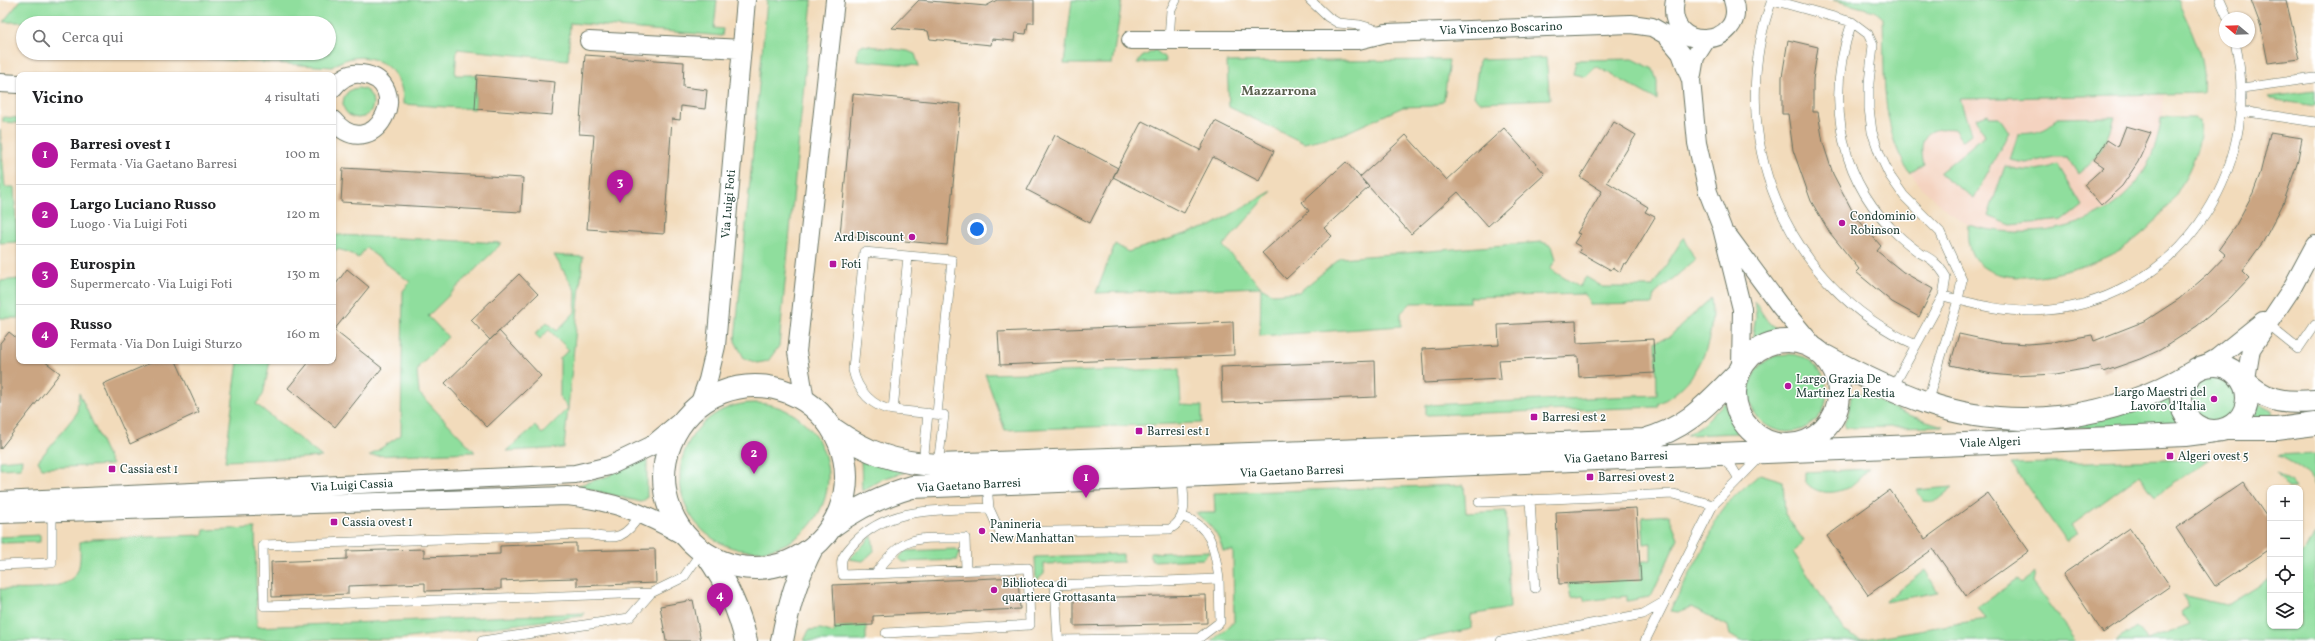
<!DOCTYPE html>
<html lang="it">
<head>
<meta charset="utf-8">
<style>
  body { margin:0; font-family:Vollkorn,serif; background:#f6f6f6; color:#202124 }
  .controls { position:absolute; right:12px; bottom:12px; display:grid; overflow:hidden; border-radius:8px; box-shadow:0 1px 3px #0004 }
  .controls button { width:36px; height:36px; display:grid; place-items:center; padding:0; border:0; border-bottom:1px solid #e0e0e0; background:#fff; color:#202124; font:20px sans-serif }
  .compass { position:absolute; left:2219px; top:12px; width:36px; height:36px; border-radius:50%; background:#fff; box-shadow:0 1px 3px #0004; rotate:289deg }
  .you { position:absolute; left:977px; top:229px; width:14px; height:14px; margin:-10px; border:3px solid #fff; border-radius:50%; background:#1a73e8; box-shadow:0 0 0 6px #1a73e833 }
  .badge { display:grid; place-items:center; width:26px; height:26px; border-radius:50%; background:#b5179e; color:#fff; font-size:13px; font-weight:700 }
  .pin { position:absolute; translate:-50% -33px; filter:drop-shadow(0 1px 2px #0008) }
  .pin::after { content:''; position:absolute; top:21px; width:14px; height:12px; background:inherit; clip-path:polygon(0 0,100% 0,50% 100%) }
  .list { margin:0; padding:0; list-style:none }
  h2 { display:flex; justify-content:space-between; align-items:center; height:52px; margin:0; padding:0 16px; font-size:17px }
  h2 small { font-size:13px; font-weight:400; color:#757577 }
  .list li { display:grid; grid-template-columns:26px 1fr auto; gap:12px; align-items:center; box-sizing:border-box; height:60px; padding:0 16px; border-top:1px solid #e0e0e0 }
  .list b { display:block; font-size:15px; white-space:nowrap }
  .list p { margin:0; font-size:13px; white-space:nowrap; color:#757577 }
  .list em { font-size:13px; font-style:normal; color:#757577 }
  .icon { flex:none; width:22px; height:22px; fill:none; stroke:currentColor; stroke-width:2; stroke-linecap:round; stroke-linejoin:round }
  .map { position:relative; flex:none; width:2315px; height:641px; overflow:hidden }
  .search { position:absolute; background:#fff; box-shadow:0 1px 3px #0004; left:16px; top:16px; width:320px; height:44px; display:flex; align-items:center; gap:10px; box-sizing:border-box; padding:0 14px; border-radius:22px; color:#757577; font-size:15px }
  .panel { position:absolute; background:#fff; box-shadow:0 1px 3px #0004; left:16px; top:72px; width:320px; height:292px; border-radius:8px }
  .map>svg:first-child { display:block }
  .built { fill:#f4d3c0 }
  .green { fill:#8fde9d; stroke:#578e68 }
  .building { fill:#cba582 }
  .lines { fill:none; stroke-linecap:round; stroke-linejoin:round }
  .lane-casing { stroke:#697463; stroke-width:10 }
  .street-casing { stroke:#697463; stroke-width:20 }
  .secondary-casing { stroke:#697463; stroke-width:24 }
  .lane { stroke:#fff; stroke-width:9 }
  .street { stroke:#fff; stroke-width:18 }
  .secondary { stroke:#fff; stroke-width:22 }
  .poi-dot { fill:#b5179e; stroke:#fff; stroke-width:1.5 }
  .labels { text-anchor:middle; stroke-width:3; stroke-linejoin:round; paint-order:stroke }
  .street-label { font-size:12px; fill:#1f3d34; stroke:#fff }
  .poi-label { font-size:12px; fill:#1f3d34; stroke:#fff; text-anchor:start }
  .neighbourhood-label { font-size:13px; font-weight:bold; fill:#5b614f; stroke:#fff }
</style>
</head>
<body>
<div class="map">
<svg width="2315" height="641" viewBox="0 0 2315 641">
  <rect width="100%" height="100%" fill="#fff"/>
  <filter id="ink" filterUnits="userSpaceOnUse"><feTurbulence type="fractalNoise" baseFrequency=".025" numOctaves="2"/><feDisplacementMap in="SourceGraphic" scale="8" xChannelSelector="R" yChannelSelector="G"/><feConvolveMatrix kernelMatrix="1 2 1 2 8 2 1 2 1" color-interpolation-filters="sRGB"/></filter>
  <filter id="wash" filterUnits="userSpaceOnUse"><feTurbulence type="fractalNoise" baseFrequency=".012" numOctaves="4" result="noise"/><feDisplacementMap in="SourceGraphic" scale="16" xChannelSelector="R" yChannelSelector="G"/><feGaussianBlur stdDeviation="0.9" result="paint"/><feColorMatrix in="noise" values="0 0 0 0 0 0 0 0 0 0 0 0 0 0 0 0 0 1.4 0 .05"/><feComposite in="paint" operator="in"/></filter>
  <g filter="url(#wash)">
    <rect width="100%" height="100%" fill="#f2dbbb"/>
    <path class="built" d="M 2164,95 L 2160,129 L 2155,146 L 2143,174 L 2134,187 L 2109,210 L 2093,218 L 2063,229 L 2027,234 L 1986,230 L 1968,225 L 1944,208 L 1922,188 L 1900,159 L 1893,141 L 1886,101 Z"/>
    <path class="green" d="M 21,0 L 717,0 L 714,28 L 723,29 L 722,36 L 570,23 L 568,60 L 457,49 L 455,75 L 477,75 L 475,109 L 403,104 C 405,64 363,44 332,67 L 123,53 L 329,53 L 329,23 L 3,22 Z
      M 767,0 L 812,0 L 779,346 L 768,361 L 757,363 L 744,358 L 735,341 Z
      M 1072,0 L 1122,0 L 1112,64 L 1064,64 Z
      M 1833,0 L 2177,0 C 2192,30 2206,58 2203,93 L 1960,99 L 1971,134 L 1962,141 L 1954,129 C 1927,126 1917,138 1924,164 L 1910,173 C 1879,128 1885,70 1883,18 L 1875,11 Z
      M 862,45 L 908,51 L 915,54 L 919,66 L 857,60 L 858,48 Z
      M 1155,50 L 1164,57 L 1166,62 L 1137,63 L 1142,57 Z
      M 1546,58 L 1550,99 L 1481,102 L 1474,97 L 1479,60 Z
      M 1633,59 L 1653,69 L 1657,81 L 1657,100 L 1596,66 L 1586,77 L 1573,74 L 1576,60 Z
      M 1449,60 L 1444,100 L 1433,106 L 1403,107 L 1343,134 L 1304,143 L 1229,107 L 1227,62 Z
      M343 103a15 15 0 1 1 30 0a15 15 0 1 1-30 0Z
      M 2315,91 L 2315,106 L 2270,99 L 2268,97 Z
      M 1988,114 L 1989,117 L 1999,117 L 2009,132 L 1974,198 L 1939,173 L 1985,135 L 1976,118 Z
      M 3,117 L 19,118 L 19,123 L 3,122 Z
      M 2115,117 C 2108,143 2098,157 2078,174 L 2067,157 L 2054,157 L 2026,163 L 2010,160 L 2018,134 C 2034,133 2048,132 2057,118 Z
      M 2161,117 L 2194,117 L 2200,121 C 2202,137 2196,155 2189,170 C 2175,201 2154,227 2126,246 C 2088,272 1959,309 1968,225 C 2054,248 2151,217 2161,117 Z
      M 0,130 L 5,187 L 14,187 L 17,242 L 0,243 Z
      M 2058,165 L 2082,206 L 2064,220 L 2011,225 L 1988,216 L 2005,166 C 2028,173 2036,171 2058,165 Z
      M 1272,191 L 1223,246 L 1261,287 L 1273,294 L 1299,292 L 1341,258 L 1542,242 L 1552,246 L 1556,259 L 1550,269 L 1579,287 L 1586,277 L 1603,287 L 1652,287 L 1684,237 L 1695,260 L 1655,294 L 1653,304 L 1590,305 L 1585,294 L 1470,297 L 1470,302 L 1411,303 L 1401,313 L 1401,326 L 1260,336 L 1261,287 L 1096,293 L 1115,244 L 1128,252 L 1211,226 Z
      M 339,235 L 502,243 L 428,316 L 448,337 L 419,366 L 417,372 L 419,393 L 475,452 L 369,456 L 401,435 L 403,291 L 410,282 L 366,248 L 358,258 L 348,252 L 337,249 L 333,253 L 333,236 Z
      M 554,255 L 583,257 L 564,448 L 506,451 L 535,426 L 542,434 L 568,408 L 560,397 L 560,358 L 569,350 L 549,330 L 540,339 L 535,334 L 547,322 L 557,331 L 575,312 L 576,292 Z
      M 19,279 L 19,318 L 0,318 L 0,281 Z
      M 1711,298 C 1716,342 1699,383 1658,404 L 1658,407 L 1426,415 L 1426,405 L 1657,395 L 1656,341 L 1669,337 Z
      M 1754,301 L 1766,319 L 1778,330 L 1752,340 L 1756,316 Z
      M1749 393a39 39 0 1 1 78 0a39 39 0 1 1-78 0Z
      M 238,361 L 270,361 L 263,395 L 256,404 L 322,457 L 225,461 Z
      M 1179,369 L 1181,405 L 1202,406 L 1202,423 L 1005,430 L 985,374 Z
      M2189 399a25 25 0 1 1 50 0a25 25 0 1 1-50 0Z
      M 1858,392 L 1908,415 L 1943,426 L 1846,428 L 1844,423 L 1849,411 L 1851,396 Z
      M 79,393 L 112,465 L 42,468 L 38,461 L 77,413 Z
      M 2174,394 L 2175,408 L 2183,424 L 2064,428 L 2119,415 Z
      M 1725,402 L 1731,421 L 1738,433 L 1687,435 L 1702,425 Z
      M 2254,402 L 2272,411 L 2272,418 L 2248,419 Z
      M680 477a74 74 0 1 1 148 0a74 74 0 1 1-148 0Z
      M 2315,453 L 2315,486 C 2310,471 2292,463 2278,455 Z
      M 861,457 L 905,472 L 882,479 L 862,491 Z
      M 22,459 L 21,468 L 0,469 L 0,461 Z
      M 639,459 L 647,460 L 647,498 L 641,502 L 576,486 L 608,476 Z
      M 2209,459 L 2155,496 L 2140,475 L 2072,525 L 2078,533 L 2066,541 L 2011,464 Z
      M 1869,469 C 1862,475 1855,484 1847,488 C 1833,495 1814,494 1805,481 L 1805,472 Z
      M 2276,473 L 2292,482 L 2297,488 L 2288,488 Z
      M 1760,474 L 1783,481 L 1785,514 L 1804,541 L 1793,552 L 1844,631 L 1860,640 L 1985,619 L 1977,607 L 2018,579 L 2021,583 L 2035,573 L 2033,583 L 2076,641 L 1740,641 L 1730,635 L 1728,626 L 1692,607 L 1678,612 L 1670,611 L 1709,538 C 1716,509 1738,493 1760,474 Z
      M 1464,485 L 1466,513 L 1506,511 L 1510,608 L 1471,615 L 1471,629 L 1415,641 L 1212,641 L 1234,622 L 1233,551 L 1223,551 C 1219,534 1209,523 1195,513 L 1215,513 L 1214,493 Z
      M 1953,487 L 1935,502 L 1924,501 L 1916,490 Z
      M 1669,515 L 1678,538 L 1653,593 L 1649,597 L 1627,601 L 1627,596 L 1585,601 L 1583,596 L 1571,598 L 1568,583 L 1641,579 L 1640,562 L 1651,560 L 1651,543 L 1644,544 L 1642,517 Z
      M 255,528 L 257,627 L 584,613 L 583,616 L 400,639 L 0,641 L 0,589 C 21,589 68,594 78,570 C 81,561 80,552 80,542 L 92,539 L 203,535 L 204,530 Z
      M 2315,533 L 2315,641 L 2117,641 L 2136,627 L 2147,640 L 2190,624 L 2181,612 L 2189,606 L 2182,595 L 2226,605 L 2270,578 L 2270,626 L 2300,626 L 2300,556 L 2307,549 Z
      M 40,535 L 40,542 L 0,543 L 0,537 Z
      M 872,536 L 874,551 L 863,561 L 849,559 Z
      M 956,549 L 960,552 L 957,560 L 903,562 L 899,558 L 905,551 Z
      M 1210,551 L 1203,559 L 1152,561 L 1150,553 Z
      M 1123,554 L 1123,562 L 1044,564 L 1044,574 L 1036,581 L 1035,557 Z
      M 1925,570 L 1938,592 L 1885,602 L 1886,600 Z
      M 866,625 L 866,641 L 804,641 L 809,630 L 821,629 L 834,633 L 835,627 Z"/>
    <g id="blocks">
      <path class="building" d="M 919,0 L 986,6 L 997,0 L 1034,0 L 1034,23 L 1028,23 L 1026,34 L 1015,33 L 1014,41 L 992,39 L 991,45 L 930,39 L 928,31 L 892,28 Z
        M 2251,0 L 2286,0 L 2300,59 L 2268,63 L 2261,27 Z
        M 1788,40 L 1818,47 L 1813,79 L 1813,112 L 1818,112 L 1823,143 L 1833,174 L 1855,216 L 1881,246 L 1877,251 L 1903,272 L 1933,289 L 1919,317 L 1892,302 L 1856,272 L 1859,269 L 1830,233 L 1811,201 L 1793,150 L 1788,114 L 1782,114 L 1782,77 Z
        M 585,55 L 684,62 L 683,87 L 707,90 L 705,109 L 681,106 L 680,120 L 672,119 L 664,234 L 587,229 L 594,135 L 579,134 Z
        M 477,75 L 555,82 L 552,115 L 475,109 Z
        M 853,94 L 961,104 L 947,245 L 840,235 Z
        M 1142,121 L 1200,150 L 1215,121 L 1274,151 L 1259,181 L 1213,157 L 1184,213 L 1113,177 Z
        M 1614,122 L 1636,135 L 1607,182 L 1648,207 L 1645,212 L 1655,217 L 1627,264 L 1624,263 L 1620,272 L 1613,267 L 1611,270 L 1579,252 L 1581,247 L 1574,243 L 1580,234 L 1577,233 L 1602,191 L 1580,177 Z
        M 2126,126 L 2151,133 L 2138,162 L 2122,186 L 2101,205 L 2084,185 L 2104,167 L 2094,160 L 2107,140 L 2118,147 Z
        M 1504,128 L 1545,174 L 1488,226 L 1458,192 L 1411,234 L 1360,177 L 1406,135 L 1447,180 Z
        M 2270,133 L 2302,138 L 2297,164 L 2283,204 L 2263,242 L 2242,271 L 2249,278 L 2230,298 L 2197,326 L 2160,350 L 2140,359 L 2103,372 L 2101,366 L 2056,374 L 2013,376 L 1992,374 L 1950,365 L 1959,334 L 1996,342 L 2028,344 L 2052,342 L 2092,335 L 2094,341 L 2145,321 L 2179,299 L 2207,275 L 2226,255 L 2219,249 L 2236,225 L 2253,193 L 2260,174 Z
        M 1055,135 L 1118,168 L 1090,223 L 1027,190 Z
        M 1346,162 L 1369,187 L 1324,228 L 1332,236 L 1286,279 L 1262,253 L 1309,211 L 1302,202 Z
        M 343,168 L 523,178 L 521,212 L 341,202 Z
        M 347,269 L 369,287 L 334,330 L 382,368 L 335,427 L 288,388 L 310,361 L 333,361 L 333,288 Z
        M 519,274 L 538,294 L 490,340 L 471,320 Z
        M 1576,321 L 1577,343 L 1653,339 L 1655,373 L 1579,377 L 1578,356 L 1499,360 L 1501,379 L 1424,383 L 1422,349 L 1499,345 L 1498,325 Z
        M 1233,322 L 1234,355 L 1000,365 L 998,332 Z
        M 499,331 L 541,376 L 487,427 L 445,383 Z
        M 9,332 L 19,340 L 19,361 L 44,361 L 60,373 L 0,449 L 0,343 Z
        M 155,361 L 176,361 L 199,412 L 130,444 L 103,384 Z
        M 1375,361 L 1376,397 L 1222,403 L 1221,367 Z
        M 2243,482 L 2270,522 L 2270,549 L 2215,586 L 2176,528 Z
        M 1890,490 L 1925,539 L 1988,493 L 2029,551 L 1966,596 L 1933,549 L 1868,595 L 1827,536 Z
        M 1636,508 L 1641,580 L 1559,584 L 1556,512 Z
        M 2130,528 L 2170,586 L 2103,633 L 2063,574 Z
        M 576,543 L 576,551 L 655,549 L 656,583 L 577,586 L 577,578 L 539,579 L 501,581 L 501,589 L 425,591 L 425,583 L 348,586 L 348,594 L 272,597 L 271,562 L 347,559 L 347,551 L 424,549 L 424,557 L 500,554 L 500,546 Z
        M 1018,577 L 1020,609 L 873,616 L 873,625 L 835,627 L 833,585 Z
        M 1206,595 L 1207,623 L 1074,626 L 1074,598 Z
        M 693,600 L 701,641 L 666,641 L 660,606 Z"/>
    </g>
  </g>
  <g filter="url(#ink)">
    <use href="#blocks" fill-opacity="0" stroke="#697463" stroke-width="1"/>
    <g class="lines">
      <defs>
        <path id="lane" d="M 1310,0 L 1328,17 L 1338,23 L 1360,25 L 1381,31
          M 1772,0 C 1723,134 1785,287 1916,345
          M 1773,0 L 1852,22 L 1868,34 L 1873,45 L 1869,83 L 1869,108 L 1872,132 L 1880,155 L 1890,176 L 1904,196 L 1940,232 L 1962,280 L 1958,300 L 1927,403
          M 2220,0 L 2228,18
          M 1852,22 C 1827,93 1836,171 1890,227 C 1899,237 1909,245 1920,253 C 1925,256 1931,258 1935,263 C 1940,267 1943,272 1946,277 L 1943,296 L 1892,389
          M 1169,40 L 1171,10 L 1176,0
          M 2242,88 L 2315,78
          M 2241,111 L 2315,122
          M 908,256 L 893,410 L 944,415 L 938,465
          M 1943,296 C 1974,304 2003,312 2035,311 C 2174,306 2266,174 2235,42
          M 2267,324 L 2298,349 L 2315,324
          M 893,410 C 873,408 857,390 853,370 L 864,252 L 952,260 L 937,414
          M 1721,457 L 1733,469 L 1739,479
          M 923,464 L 928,413
          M 1530,499 L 1535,588
          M 1479,502 L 1674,494 L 1713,505
          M 989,508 L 1000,532 L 1170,529 C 1190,517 1183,497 1182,476
          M 641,513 C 626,538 617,541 588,534 L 263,545 L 264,606 L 651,593
          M 1183,517 C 1213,526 1215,552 1219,579
          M 0,565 L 52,563 L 52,512
          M 875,574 C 905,532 917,539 965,538 L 966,570
          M 1219,579 L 1220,622 L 1199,638 L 1058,640 L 1055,585 Z
          M 886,633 L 1030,625 L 1028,568 L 843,575 C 839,558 843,556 854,543 C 889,505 942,511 989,508 L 987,484
          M 482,641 L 629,618 L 651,593 L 684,577 L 702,551
          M 1501,641 L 1643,614 L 1664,602 L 1713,505 L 1765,452 L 1763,444 L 1757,436
          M 1645,641 L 1664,603"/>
        <path id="street" d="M 1675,0 C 1664,57 1749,47 1733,0
          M 1131,40 L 1358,40 L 1386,33 L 1631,24 L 1652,27 L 1666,35 L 1681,53 L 1691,80 L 1697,143 L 1708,192 L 1722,228 L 1742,309 L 1741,368
          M 589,41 L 742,49
          M 1691,80 L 1695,57 L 1706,40
          M 0,83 L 19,84
          M 333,88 C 340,79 349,72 361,74 C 418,81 373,169 333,120
          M 1729,237 L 1780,306 L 1816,349
          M 2201,367 L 2217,358 L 2263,321
          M 2245,386 L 2251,349 L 2292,288 L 2315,245
          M 805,401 L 797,352 L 835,0
          M 699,405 L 708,380 L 716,346 L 746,0
          M 0,501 L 575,474 L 609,466 L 651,446 L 687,416
          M 0,514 L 567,496 C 615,501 644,513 686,537"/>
        <path id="secondary" d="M1735 393a52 52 0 1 1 104 0a52 52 0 1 1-104 0Z
          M 1825,356 C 1858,374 1891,390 1927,403 C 2013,433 2116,419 2193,372
          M2181 398a33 33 0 1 1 66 0a33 33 0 1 1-66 0Z
          M 2240,377 C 2264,401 2282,404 2315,401
          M664 477a91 91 0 1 1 182 0a91 91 0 1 1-182 0Z
          M 833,429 C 867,453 895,463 938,465 L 1644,440 C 1688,428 1707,404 1739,372
          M 2225,429 L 2277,429 L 2315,424
          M 831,527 C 856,508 881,496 912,487 L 2185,435 L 2215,431
          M 707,555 C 726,582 739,608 746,641
          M 782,641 C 788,608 796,578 812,548"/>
      </defs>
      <use href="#lane" class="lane-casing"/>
      <use href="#street" class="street-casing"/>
      <use href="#secondary" class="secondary-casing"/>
      <use href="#lane" class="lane"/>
      <use href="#street" class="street"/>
      <use href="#secondary" class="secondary"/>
    </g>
  </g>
  <g class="poi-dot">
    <circle cx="1842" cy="223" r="4"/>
    <circle cx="912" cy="237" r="4"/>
    <rect x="829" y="260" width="8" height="8" rx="2"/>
    <circle cx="1788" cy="386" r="4"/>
    <circle cx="2214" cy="399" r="4"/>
    <rect x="1530" y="413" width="8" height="8" rx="2"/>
    <rect x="1135" y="427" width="8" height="8" rx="2"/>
    <rect x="2166" y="452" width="8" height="8" rx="2"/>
    <rect x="108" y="465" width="8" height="8" rx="2"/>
    <rect x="1586" y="473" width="8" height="8" rx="2"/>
    <rect x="330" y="518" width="8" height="8" rx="2"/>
    <circle cx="982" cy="531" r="4"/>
    <circle cx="994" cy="590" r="4"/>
  </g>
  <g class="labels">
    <g class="street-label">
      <text transform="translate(1501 28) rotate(-2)" y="4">Via Vincenzo Boscarino</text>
      <text transform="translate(728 204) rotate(-85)" y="4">Via Luigi Foti</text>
      <text transform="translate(1990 442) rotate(-2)" y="4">Viale Algeri</text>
      <text transform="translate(1616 457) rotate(-2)" y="4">Via Gaetano Barresi</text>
      <text transform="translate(1292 471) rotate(-2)" y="4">Via Gaetano Barresi</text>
      <text transform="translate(352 485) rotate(-3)" y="4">Via Luigi Cassia</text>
      <text transform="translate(969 485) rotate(-3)" y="4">Via Gaetano Barresi</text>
    </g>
    <g class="poi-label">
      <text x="1850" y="220">Condominio<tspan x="1850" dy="14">Robinson</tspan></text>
      <text x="904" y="241" text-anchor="end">Ard Discount</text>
      <text x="841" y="268">Foti</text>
      <text x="1796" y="383">Largo Grazia De<tspan x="1796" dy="14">Martinez La Restia</tspan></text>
      <text x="2206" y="396" text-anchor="end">Largo Maestri del<tspan x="2206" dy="14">Lavoro d'Italia</tspan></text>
      <text x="1542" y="421">Barresi est 2</text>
      <text x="1147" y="435">Barresi est 1</text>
      <text x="2178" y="460">Algeri ovest 5</text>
      <text x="120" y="473">Cassia est 1</text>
      <text x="1598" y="481">Barresi ovest 2</text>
      <text x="342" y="526">Cassia ovest 1</text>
      <text x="990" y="528">Panineria<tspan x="990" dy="14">New Manhattan</tspan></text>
      <text x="1002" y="587">Biblioteca di<tspan x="1002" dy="14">quartiere Grottasanta</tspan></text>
    </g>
    <g class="neighbourhood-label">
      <text x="1279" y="95">Mazzarrona</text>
    </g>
  </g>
</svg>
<div class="controls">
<button>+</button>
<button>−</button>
<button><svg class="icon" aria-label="locate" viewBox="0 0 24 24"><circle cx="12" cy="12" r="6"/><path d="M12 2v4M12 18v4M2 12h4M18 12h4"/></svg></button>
<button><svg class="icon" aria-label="layers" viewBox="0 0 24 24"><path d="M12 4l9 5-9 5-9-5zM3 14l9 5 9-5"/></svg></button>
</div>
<svg class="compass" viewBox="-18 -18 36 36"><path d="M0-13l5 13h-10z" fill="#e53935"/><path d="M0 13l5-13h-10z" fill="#757577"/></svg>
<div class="you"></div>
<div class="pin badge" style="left:1086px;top:498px">1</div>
<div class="pin badge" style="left:754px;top:474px">2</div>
<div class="pin badge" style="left:620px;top:203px">3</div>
<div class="pin badge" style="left:720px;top:616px">4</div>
<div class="search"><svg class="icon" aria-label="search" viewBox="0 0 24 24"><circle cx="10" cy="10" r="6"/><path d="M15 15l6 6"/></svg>Cerca qui</div>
<section class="panel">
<h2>Vicino<small>4 risultati</small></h2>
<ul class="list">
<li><span class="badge">1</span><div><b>Barresi ovest 1</b><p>Fermata · Via Gaetano Barresi</p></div><em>100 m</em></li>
<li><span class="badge">2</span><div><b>Largo Luciano Russo</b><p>Luogo · Via Luigi Foti</p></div><em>120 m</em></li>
<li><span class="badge">3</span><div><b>Eurospin</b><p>Supermercato · Via Luigi Foti</p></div><em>130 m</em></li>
<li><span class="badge">4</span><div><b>Russo</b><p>Fermata · Via Don Luigi Sturzo</p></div><em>160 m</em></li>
</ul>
</section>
</div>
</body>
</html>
